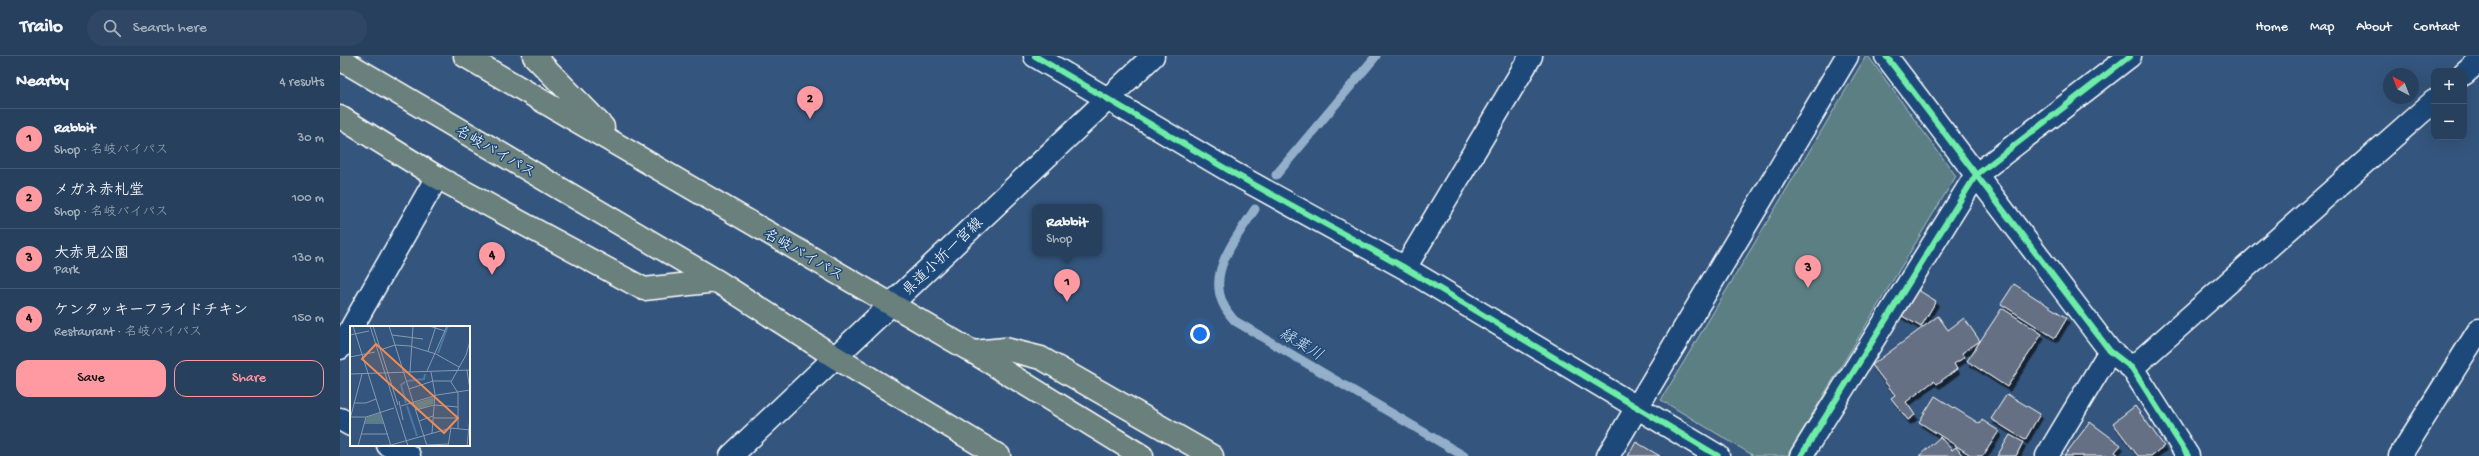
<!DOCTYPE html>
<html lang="en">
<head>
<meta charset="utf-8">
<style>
  body { margin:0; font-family:"Gochi Hand","Klee One",sans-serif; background:#2f4764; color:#f1f3f6 }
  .controls { position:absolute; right:12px; top:12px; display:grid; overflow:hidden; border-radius:8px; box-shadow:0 4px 16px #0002 }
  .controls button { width:36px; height:36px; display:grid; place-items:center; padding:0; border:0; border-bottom:1px solid #435973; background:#27405e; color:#f1f3f6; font:20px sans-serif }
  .compass { position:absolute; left:2043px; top:12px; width:36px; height:36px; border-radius:50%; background:#27405e; box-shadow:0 4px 16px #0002; rotate:318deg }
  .you { position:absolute; left:860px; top:278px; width:14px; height:14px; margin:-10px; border:3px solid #fff; border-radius:50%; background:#1a73e8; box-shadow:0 0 0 6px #1a73e833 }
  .badge { display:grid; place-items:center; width:26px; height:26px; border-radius:50%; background:#ff9aa2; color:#111; font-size:13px; font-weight:700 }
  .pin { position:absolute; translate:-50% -33px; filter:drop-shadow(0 1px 2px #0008) }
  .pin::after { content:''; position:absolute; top:21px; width:14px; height:12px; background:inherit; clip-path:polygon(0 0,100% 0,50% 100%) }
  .popup { position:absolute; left:692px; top:148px; width:70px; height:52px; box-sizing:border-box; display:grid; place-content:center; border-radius:8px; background:#27405e; filter:drop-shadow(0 1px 3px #0005); font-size:13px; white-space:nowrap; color:#a4afbc }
  .popup b { font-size:15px; color:#f1f3f6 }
  .popup::after { content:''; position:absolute; left:50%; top:100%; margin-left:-8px; border:8px solid transparent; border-top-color:#27405e }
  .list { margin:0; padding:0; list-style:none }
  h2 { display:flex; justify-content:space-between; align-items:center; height:52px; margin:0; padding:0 16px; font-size:17px }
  h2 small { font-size:13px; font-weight:400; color:#a4afbc }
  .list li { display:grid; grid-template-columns:26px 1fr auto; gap:12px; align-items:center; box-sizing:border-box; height:60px; padding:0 16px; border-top:1px solid #435973 }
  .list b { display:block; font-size:15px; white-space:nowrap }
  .list p { margin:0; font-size:13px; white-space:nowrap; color:#a4afbc }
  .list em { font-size:13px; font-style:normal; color:#a4afbc }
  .actions { display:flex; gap:8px; padding:12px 16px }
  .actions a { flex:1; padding:9px 0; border:1px solid #ff9aa2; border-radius:12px; text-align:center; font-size:14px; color:#ff9aa2 }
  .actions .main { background:#ff9aa2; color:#111 }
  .icon { flex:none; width:22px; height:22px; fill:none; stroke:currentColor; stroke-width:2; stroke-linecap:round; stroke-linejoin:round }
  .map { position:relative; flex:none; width:2139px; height:400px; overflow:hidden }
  header { display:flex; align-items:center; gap:24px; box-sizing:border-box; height:56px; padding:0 20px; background:#27405e; border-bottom:1px solid #435973 }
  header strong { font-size:19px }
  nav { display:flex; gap:22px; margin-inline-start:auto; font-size:14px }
  .search { width:280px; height:36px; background:#2f4764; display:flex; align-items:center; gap:10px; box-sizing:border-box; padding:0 14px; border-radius:22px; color:#a4afbc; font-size:15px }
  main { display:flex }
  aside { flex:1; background:#27405e }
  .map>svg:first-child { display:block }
  .green { fill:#5b7f84; stroke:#adbfc2 }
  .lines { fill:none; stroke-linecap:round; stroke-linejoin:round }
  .stream { stroke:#93afca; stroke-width:9 }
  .building { fill:#656f84; stroke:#fff; filter:url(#shadow) }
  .minor-casing { stroke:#fff; stroke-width:25 }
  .secondary-casing { stroke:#fff; stroke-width:25 }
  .trunk-casing { stroke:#fff; stroke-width:25 }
  .minor { stroke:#1f4a7a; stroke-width:22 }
  .secondary { stroke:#1f4a7a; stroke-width:22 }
  .trunk { stroke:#6a807c; stroke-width:22 }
  .cycleway-casing { stroke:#1f4a7a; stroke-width:8 }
  .cycleway { stroke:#6deda7; stroke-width:6 }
  .labels { text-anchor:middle; stroke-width:3; stroke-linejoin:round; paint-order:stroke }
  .street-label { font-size:15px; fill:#fff; stroke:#1f4a7a }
  .water-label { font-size:16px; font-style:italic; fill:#d2dee9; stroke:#1f4a7a }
  .inset-river { fill:none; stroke:#4b79a7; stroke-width:2 }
  .inset-road { fill:none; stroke:#8599b1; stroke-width:1 }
  .view { fill:#ef8b55; fill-opacity:0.15; stroke:#ef8b55; stroke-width:2 }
  .inset-edge { fill:none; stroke:#fff; stroke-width:2 }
</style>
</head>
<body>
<header>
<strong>Trailo</strong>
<div class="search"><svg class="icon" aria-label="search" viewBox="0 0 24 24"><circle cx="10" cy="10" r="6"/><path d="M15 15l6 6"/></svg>Search here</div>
<nav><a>Home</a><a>Map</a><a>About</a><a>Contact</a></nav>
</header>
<main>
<aside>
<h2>Nearby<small>4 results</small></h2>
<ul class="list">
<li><span class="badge">1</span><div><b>Rabbit</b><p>Shop · 名岐バイパス</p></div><em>30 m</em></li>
<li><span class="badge">2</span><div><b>メガネ赤札堂</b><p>Shop · 名岐バイパス</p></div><em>100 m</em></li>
<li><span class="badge">3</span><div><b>大赤見公園</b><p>Park</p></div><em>130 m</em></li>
<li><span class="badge">4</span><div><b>ケンタッキーフライドチキン</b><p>Restaurant · 名岐バイパス</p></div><em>150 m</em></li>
</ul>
<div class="actions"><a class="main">Save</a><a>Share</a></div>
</aside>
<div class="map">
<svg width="2139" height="400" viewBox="0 0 2139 400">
  <defs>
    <filter id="shadow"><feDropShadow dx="2.5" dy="4.5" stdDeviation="0" flood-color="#0009"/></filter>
  </defs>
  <rect width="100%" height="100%" fill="#34557d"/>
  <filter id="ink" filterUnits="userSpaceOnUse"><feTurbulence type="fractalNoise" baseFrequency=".025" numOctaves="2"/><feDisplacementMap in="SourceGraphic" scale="8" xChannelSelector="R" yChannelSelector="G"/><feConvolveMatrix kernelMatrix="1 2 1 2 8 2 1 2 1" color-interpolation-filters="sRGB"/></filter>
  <g filter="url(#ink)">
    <path class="green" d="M 1526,0 L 1528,0 L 1616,120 L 1447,400 L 1414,400 L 1321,344 Z"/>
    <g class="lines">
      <path class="stream" d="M 936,119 L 1036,0
        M 915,153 C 892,189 858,226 895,265 L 1124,400"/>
    </g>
    <path class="building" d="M 1674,228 L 1727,262 L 1715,282 L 1661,248 Z
      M 1573,231 L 1596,245 L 1581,271 L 1557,257 Z
      M 1662,252 L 1702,278 L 1667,331 L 1627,305 Z
      M 1598,260 L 1608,274 L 1624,262 L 1640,285 L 1622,297 L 1625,301 L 1614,308 L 1617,313 L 1597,328 L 1594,325 L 1566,346 L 1575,359 L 1568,364 L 1551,342 L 1555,339 L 1532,309 Z
      M 1667,338 L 1700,358 L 1685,384 L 1651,363 Z
      M 1595,340 L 1640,368 L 1642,364 L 1659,375 L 1643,400 L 1632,400 L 1579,366 Z
      M 1795,350 L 1824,390 L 1811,400 L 1798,400 L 1773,367 Z
      M 1750,366 L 1781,389 L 1775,396 L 1780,400 L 1724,400 Z
      M 1670,379 L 1683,386 L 1676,400 L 1657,400 Z
      M 1600,381 L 1612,394 L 1616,391 L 1623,400 L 1579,400 Z
      M 1296,386 L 1320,400 L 1288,400 Z"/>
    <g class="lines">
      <defs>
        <path id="minor" d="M 695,0 L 893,117 L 1065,212 L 1378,400
          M 1546,0 L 1770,295 L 1792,312 L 1848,400
          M 2124,18 L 2139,5
          M 1065,212 L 1191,0
          M 12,271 L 97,121
          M 0,292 L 11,273
          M 1792,312 L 2094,45
          M 0,363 L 11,369
          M 48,389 L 69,400
          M 1268,400 L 1507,0
          M 1461,400 L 1636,119 L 1790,0
          M 1707,400 L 1770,295
          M 2060,400 L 2139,274"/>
        <path id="secondary" d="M 391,400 L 813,0"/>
        <path id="trunk" d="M 125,0 L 633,296 L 802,400
          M 194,0 L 263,71
          M 0,3 L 377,225 L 495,301 L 659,400
          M 0,61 L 97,121 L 304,233 L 377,225
          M 633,296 L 665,293 L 701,302 L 872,400"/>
      </defs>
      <use href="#minor" class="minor-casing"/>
      <use href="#secondary" class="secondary-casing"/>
      <use href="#trunk" class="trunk-casing"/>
      <use href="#minor" class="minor"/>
      <use href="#secondary" class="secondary"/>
      <use href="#trunk" class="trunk"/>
      <defs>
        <path id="cycleway" d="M 695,0 L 893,117 L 1065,212 L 1378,400
          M 1546,0 L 1770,295 L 1792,312 L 1848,400
          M 1461,400 L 1636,119 L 1790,0"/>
      </defs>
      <use href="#cycleway" class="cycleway-casing"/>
      <use href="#cycleway" class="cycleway"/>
    </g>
  </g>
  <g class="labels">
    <g class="street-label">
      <text transform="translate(156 95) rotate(30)" y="5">名岐バイパス</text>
      <text transform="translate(464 198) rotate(30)" y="5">名岐バイパス</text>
      <text transform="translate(602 200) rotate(-44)" y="5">県道小折一宮線</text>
    </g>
    <g class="water-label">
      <text transform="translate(962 287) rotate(31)" y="6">縁葉川</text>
    </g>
  </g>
  <g transform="translate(10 270)">
    <rect width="120" height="120" fill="#34557d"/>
    <path d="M 84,71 L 83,78 L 66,84 L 64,77 ZM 30,87 L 33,96 L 15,96 L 17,91 Z" fill="#5b7f84"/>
    <path class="inset-river" d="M 88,27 L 98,0M 57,55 L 74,53 L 75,48M 55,56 L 51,59 L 56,77M 57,80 L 67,110"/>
    <path class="inset-road" d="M 3,0 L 41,120M 20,0 L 58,120M 23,0 L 48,79M 39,0 L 77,120M 79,0 L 95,5M 0,9 L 19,5M 42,9 L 73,13M 33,23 L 45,19 L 60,20 L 86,28 L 109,41M 78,25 L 86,0M 0,31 L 25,26M 117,44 L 120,64M 77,45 L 97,0M 60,46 L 63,0M 81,46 L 85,68 L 82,107M 0,48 L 120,44M 59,63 L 83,55 L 101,55M 49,75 L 53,94M 4,77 L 16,77 L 26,73M 51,80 L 87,69 L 120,64M 66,84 L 84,79 L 108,81M 0,91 L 16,91 L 44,82M 84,92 L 108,92M 0,93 L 12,48M 69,95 L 83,90M 14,97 L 34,97M 108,102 L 108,67 L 101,56 L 116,29 L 120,15M 11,108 L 38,108M 77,119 L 99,118M 8,120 L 16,91M 16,120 L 41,119 L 101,102 L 120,104M 98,120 L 101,102M 117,120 L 120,91"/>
    <path class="view" d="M 26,18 L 108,92 L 94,107 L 12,33 Z"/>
    <rect width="120" height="120" class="inset-edge"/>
  </g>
</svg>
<div class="controls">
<button>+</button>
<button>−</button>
</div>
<svg class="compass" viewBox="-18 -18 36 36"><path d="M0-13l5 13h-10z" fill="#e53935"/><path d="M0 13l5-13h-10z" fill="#a4afbc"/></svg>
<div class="you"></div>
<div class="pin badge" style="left:727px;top:246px">1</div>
<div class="popup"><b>Rabbit</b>Shop</div>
<div class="pin badge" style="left:470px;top:63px">2</div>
<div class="pin badge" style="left:1468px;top:232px">3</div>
<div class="pin badge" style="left:152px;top:219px">4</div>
</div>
</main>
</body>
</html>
